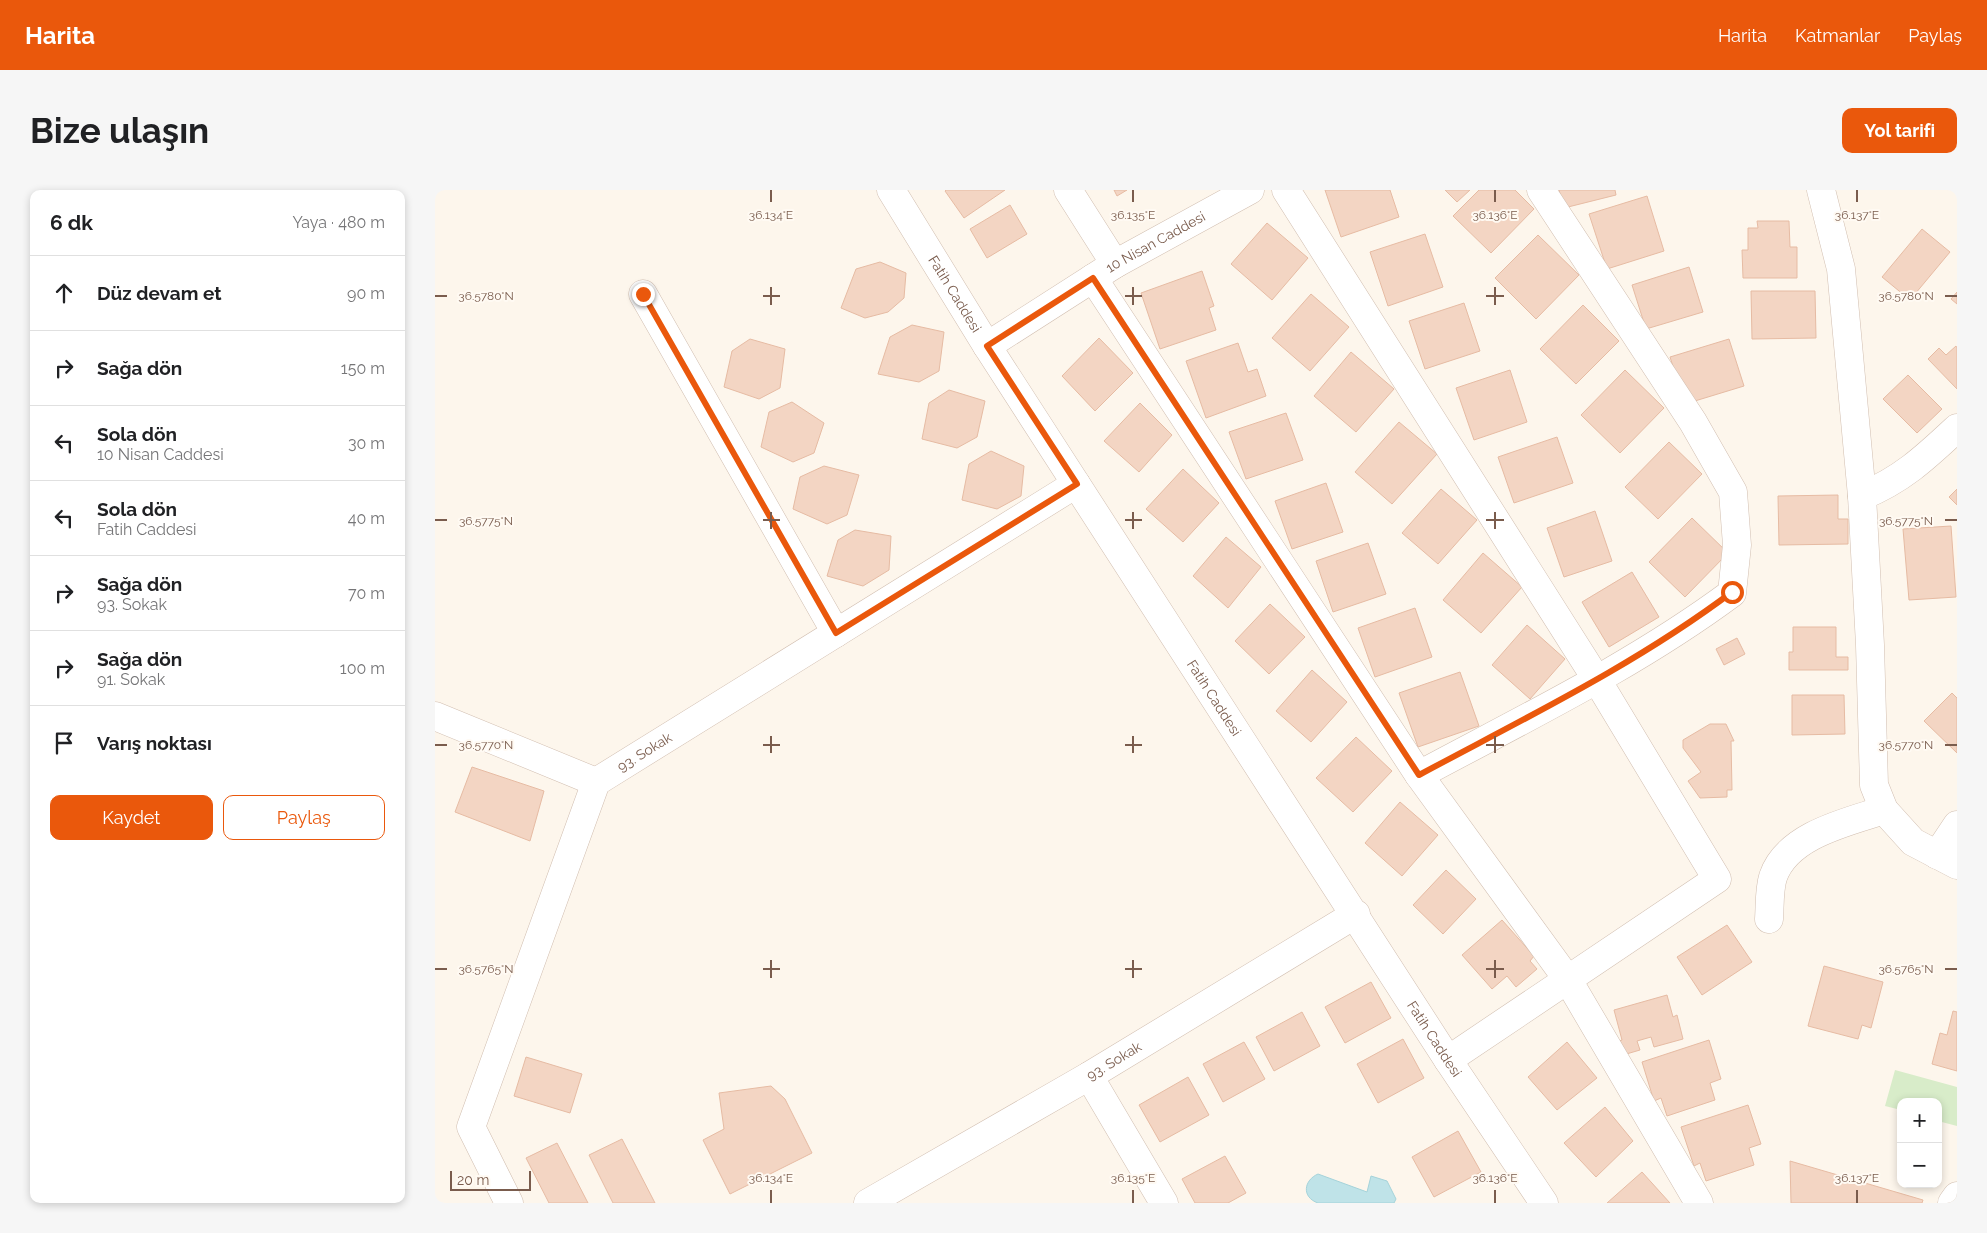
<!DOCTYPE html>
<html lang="tr">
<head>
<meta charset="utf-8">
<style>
  body { margin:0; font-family:Raleway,sans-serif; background:#f6f6f6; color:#202124 }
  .controls { position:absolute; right:15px; bottom:15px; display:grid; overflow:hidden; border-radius:10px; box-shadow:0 2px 8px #0003 }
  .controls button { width:45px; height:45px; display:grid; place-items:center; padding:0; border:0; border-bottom:1px solid #e0e0e0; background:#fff; color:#202124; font:25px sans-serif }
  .scale { position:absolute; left:15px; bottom:12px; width:81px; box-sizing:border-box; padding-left:5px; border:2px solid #7a5c4d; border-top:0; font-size:14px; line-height:18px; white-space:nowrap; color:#7a5c4d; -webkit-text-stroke:4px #fffaf3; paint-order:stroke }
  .stop { position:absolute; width:15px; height:15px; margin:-11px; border:4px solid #ea580c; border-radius:50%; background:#fff }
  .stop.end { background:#ea580c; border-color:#fff; box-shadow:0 1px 5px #0008 }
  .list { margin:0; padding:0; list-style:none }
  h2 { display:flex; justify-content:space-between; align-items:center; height:65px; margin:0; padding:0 20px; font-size:21px }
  h2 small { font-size:16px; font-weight:400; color:#757577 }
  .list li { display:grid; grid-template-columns:32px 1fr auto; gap:15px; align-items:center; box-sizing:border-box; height:75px; padding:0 20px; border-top:1px solid #e0e0e0 }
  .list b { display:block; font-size:19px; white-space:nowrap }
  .list p { margin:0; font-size:16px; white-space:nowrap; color:#757577 }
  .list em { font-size:16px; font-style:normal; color:#757577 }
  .actions { display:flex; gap:10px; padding:15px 20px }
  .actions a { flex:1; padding:11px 0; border:1px solid #ea580c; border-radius:10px; text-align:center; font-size:18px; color:#ea580c }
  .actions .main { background:#ea580c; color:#fff }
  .icon { flex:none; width:28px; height:28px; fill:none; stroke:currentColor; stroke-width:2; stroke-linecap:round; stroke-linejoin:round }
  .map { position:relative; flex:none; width:1522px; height:1013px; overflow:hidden; border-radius:10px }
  header { display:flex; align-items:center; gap:30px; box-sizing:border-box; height:70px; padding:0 25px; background:#ea580c; color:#fff }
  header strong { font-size:24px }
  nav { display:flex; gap:28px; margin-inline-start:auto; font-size:18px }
  .intro { display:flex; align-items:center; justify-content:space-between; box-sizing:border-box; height:120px; padding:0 30px }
  h1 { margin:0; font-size:35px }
  .button { padding:12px 22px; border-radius:10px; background:#ea580c; color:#fff; font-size:18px; font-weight:700 }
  main { display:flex; gap:30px; padding:0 30px }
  aside { flex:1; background:#fff; border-radius:10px; box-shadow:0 2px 8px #0003 }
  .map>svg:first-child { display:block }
  .green { fill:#d8ecc9 }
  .water { fill:#bfe3e8; stroke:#a5d3da }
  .building { fill:#f3d5c3; stroke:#e6bba3 }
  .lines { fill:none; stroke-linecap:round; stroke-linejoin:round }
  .minor-casing { stroke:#d1beb0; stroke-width:29 }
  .minor { stroke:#fff; stroke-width:28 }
  .route { stroke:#ea580c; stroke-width:6 }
  .ticks { fill:none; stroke:#7a5c4d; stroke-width:2 }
  .labels { text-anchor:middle; stroke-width:4; stroke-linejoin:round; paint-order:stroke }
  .street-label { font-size:14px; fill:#7a5c4d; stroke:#fffaf3 }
  .ticks-label { font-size:12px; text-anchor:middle; fill:#7a5c4d; stroke:#fffaf3; stroke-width:4; stroke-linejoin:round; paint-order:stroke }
</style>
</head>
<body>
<header>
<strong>Harita</strong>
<nav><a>Harita</a><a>Katmanlar</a><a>Paylaş</a></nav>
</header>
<div class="intro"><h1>Bize ulaşın</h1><a class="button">Yol tarifi</a></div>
<main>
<aside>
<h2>6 dk<small>Yaya · 480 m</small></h2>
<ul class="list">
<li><svg class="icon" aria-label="ahead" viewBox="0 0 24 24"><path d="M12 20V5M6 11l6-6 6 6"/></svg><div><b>Düz devam et</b></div><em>90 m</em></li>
<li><svg class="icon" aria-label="right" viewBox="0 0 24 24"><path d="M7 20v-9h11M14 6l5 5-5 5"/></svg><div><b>Sağa dön</b></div><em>150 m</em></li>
<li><svg class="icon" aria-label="left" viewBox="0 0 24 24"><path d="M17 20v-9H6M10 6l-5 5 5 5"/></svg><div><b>Sola dön</b><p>10 Nisan Caddesi</p></div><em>30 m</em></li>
<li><svg class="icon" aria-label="left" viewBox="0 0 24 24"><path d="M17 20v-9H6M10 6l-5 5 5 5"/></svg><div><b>Sola dön</b><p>Fatih Caddesi</p></div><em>40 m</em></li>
<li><svg class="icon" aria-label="right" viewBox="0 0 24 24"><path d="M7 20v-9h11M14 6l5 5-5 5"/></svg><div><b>Sağa dön</b><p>93. Sokak</p></div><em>70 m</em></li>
<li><svg class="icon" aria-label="right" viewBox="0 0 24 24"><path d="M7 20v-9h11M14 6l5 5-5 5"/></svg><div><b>Sağa dön</b><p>91. Sokak</p></div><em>100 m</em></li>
<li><svg class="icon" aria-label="arrive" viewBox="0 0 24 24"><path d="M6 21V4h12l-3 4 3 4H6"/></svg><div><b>Varış noktası</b></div></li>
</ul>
<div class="actions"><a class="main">Kaydet</a><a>Paylaş</a></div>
</aside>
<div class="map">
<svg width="1522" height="1013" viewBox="0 0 1522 1013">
  <rect width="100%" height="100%" fill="#fdf6ec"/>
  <path class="green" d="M 1460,880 L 1522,897 L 1522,936 L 1503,931 L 1503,912 L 1466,912 L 1466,920 L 1450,916 Z"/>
  <path class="water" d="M 883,984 L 932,1002 L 936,986 L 952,991 L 961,1009 L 959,1013 L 883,1013 C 866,1007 869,990 883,984 Z"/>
  <path class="building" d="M 511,0 L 570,0 L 529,28 L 510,1 Z
    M 679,0 L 692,0 L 682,6 Z
    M 890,0 L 955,0 L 964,27 L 906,47 Z
    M 1010,0 L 1035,0 L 1022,12 Z
    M 1044,0 L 1080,0 L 1099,19 L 1056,63 L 1018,26 Z
    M 1124,0 L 1180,0 L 1181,5 L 1129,18 Z
    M 1212,6 L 1229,61 L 1172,79 L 1154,24 Z
    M 575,15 L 592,44 L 552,68 L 535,39 Z
    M 1322,31 L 1354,31 L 1355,57 L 1362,57 L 1362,88 L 1308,88 L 1307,60 L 1313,60 L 1313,38 L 1323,38 Z
    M 832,33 L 873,68 L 837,110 L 796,74 Z
    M 1487,39 L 1515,62 L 1475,110 L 1447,87 Z
    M 990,44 L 1008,97 L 953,116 L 935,62 Z
    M 1103,45 L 1144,85 L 1101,129 L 1060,88 Z
    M 445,72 L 471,83 L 469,108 L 453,122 L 430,128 L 406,118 L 421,79 Z
    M 1254,77 L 1268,122 L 1211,139 L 1197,95 Z
    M 767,81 L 779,116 L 774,118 L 781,140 L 725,159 L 706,103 Z
    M 1316,101 L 1380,101 L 1381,148 L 1317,149 Z
    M 1522,102 L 1522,114 L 1516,109 Z
    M 876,104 L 914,137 L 875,181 L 837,148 Z
    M 1029,113 L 1045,161 L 990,179 L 974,131 Z
    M 1148,115 L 1184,151 L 1141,194 L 1105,159 Z
    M 477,135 L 509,142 L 504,181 L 484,192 L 443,184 L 455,147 Z
    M 664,148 L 698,183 L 660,221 L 627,186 Z
    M 315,149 L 350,159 L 345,198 L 324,209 L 289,197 L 297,161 Z
    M 1294,149 L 1309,196 L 1250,214 L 1235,167 Z
    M 803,153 L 813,182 L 822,179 L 831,206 L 771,228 L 751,171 Z
    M 1521,156 L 1522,158 L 1522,199 L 1493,169 L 1504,158 L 1511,165 Z
    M 916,162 L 959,199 L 921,242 L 879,206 Z
    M 1075,180 L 1092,232 L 1039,250 L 1021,198 Z
    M 1190,180 L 1229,218 L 1185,263 L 1146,225 Z
    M 1473,185 L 1507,219 L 1482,243 L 1448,209 Z
    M 514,200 L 550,211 L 542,247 L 522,258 L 487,249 L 494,213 Z
    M 357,212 L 389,233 L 379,263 L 358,272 L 326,257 L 334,222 Z
    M 705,213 L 737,245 L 704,282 L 669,251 Z
    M 851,223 L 868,270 L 811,289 L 794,242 Z
    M 964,232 L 1002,264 L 957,314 L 920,282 Z
    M 1122,247 L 1138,293 L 1079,313 L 1063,267 Z
    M 1234,252 L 1267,284 L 1223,329 L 1190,297 Z
    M 556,261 L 589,276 L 586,306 L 562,319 L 527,310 L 534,274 Z
    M 389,276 L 424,285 L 412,325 L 392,334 L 358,319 L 365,287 Z
    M 748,279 L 784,313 L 748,352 L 711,319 Z
    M 891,293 L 908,342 L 857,359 L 840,311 Z
    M 1006,299 L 1042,330 L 1003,374 L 967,343 Z
    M 1522,299 L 1522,315 L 1514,307 Z
    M 1403,305 L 1403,329 L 1413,329 L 1413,354 L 1344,355 L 1343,306 Z
    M 1160,321 L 1177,371 L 1129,387 L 1112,338 Z
    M 1257,328 L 1293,363 L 1250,407 L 1214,372 Z
    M 1516,336 L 1521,407 L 1474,410 L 1468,339 Z
    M 420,340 L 456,346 L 454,380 L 428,396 L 392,386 L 403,350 Z
    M 791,347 L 826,377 L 793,418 L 758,386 Z
    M 933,353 L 951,404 L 898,422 L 881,371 Z
    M 1048,363 L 1087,397 L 1046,443 L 1008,410 Z
    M 1197,382 L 1224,427 L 1174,457 L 1147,412 Z
    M 835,414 L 870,447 L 834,484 L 800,451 Z
    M 980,418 L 997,467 L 940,487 L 923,438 Z
    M 1092,435 L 1130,469 L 1095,509 L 1057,475 Z
    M 1358,437 L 1401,437 L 1401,467 L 1413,467 L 1413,480 L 1354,480 L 1354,462 L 1358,462 Z
    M 1302,448 L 1310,464 L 1289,475 L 1281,459 Z
    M 877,480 L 912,512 L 876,552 L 841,521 Z
    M 1025,482 L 1044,536 L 983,557 L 964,503 Z
    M 1517,503 L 1522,508 L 1522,563 L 1489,531 Z
    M 1357,505 L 1409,505 L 1410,544 L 1357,545 Z
    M 1275,534 L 1291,534 L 1299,551 L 1296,551 L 1297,600 L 1292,600 L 1292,607 L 1265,608 L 1253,591 L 1266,582 L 1248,558 L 1248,550 Z
    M 921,547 L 957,581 L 918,622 L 881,588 Z
    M 37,577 L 109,601 L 95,651 L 20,622 Z
    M 965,612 L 1003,645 L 967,686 L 930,653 Z
    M 1011,680 L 1041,709 L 1008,744 L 978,715 Z
    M 1067,730 L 1099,766 L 1095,771 L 1102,779 L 1081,797 L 1072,786 L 1057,799 L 1027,765 Z
    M 1292,735 L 1317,772 L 1267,805 L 1242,767 Z
    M 1389,776 L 1448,792 L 1436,838 L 1427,835 L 1423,849 L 1373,836 Z
    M 936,792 L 956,828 L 910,853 L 890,817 Z
    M 1232,805 L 1238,827 L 1242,825 L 1248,849 L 1219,857 L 1216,847 L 1202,851 L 1205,860 L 1188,865 L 1184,851 L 1187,850 L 1179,820 Z
    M 1518,821 L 1522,822 L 1522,881 L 1497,874 L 1505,843 L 1512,845 Z
    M 867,822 L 885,856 L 839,881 L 821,847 Z
    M 968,849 L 989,888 L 943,913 L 922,874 Z
    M 1274,850 L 1286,889 L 1275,893 L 1280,910 L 1232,926 L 1226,908 L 1219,911 L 1207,872 Z
    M 809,852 L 830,889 L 788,912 L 768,874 Z
    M 1132,852 L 1162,888 L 1122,920 L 1093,887 Z
    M 91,867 L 147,884 L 135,923 L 79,906 Z
    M 753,887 L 774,925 L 725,952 L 704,915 Z
    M 336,896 L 350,909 L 377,963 L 295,1004 L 268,950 L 289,939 L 284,903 Z
    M 1313,915 L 1326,954 L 1314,958 L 1319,975 L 1271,991 L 1265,973 L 1259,976 L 1246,937 Z
    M 1170,917 L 1198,951 L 1161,987 L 1129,953 Z
    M 1023,941 L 1046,982 L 999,1007 L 977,967 Z
    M 187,949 L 220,1013 L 178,1013 L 154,965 Z
    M 122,953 L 153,1013 L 114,1013 L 91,968 Z
    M 790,966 L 811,1003 L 793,1013 L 760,1013 L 747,989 Z
    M 1355,971 L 1488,1010 L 1487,1013 L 1356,1013 Z
    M 1207,982 L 1235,1013 L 1172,1013 Z"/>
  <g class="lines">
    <defs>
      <g id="minor">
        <path id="s1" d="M 456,0 L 552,156 L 1013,870 L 1109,1013"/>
        <path d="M 633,0 L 680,74"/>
        <path d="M 851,0 L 1162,490 L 1282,689 L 1013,870"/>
        <path d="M 1386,0 L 1406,79 L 1427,306 L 1435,455 L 1439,595 L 1449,620 L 1478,652 L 1522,675"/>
        <path d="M 658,88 L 984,585 L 1133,790 L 1264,1013"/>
        <path d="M 208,104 L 401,443"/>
        <path id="s2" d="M 552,156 L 680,74 L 815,0"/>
        <path d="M 1427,306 C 1467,290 1492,266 1522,238"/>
        <path d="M 0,526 L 161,592"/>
        <path d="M 984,585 C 1090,528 1200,475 1297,403 L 1302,355 L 1298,302 L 1258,232 L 1106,0"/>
        <path d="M 1502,665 L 1522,635"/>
        <path d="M 1334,729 C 1335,716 1334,700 1338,687 C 1352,645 1412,632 1449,620"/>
        <path d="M 654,886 L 729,1013"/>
        <path id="s3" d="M 74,1013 L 36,937 L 161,592 L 641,294"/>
        <path id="s4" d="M 433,1013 L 654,886 L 921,724"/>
        <path d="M 1517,1013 L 1522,1006"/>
      </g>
    </defs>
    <use href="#minor" class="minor-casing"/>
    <use href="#minor" class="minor"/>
  </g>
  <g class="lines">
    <path class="route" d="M 208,104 L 401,443 L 642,294 L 552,156 L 658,88 L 984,585 C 1090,528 1200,475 1297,402"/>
  </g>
  <path class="ticks" d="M 336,0 L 336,12M 698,0 L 698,12M 1060,0 L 1060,12M 1422,0 L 1422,12M 336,97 L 336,115M 698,97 L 698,115M 1060,97 L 1060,115M 0,106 L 12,106M 328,106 L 345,106M 690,106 L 707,106M 1051,106 L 1069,106M 1510,106 L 1522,106M 336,322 L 336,339M 698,322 L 698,339M 1060,322 L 1060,339M 0,330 L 12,330M 328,330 L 345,330M 690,330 L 707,330M 1051,330 L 1069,330M 1510,330 L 1522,330M 336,546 L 336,563M 698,546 L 698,563M 1060,546 L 1060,563M 0,555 L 12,555M 328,555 L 345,555M 690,555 L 707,555M 1051,555 L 1069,555M 1510,555 L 1522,555M 336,770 L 336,788M 698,770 L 698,788M 1060,770 L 1060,788M 0,779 L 12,779M 328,779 L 345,779M 690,779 L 707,779M 1051,779 L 1069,779M 1510,779 L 1522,779M 336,1000 L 336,1013M 698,1000 L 698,1013M 1060,1000 L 1060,1013M 1422,1000 L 1422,1013"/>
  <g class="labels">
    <g class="street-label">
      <text dy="5" stroke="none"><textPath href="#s2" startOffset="198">10 Nisan Caddesi</textPath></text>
      <text dy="5" stroke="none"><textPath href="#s1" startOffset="122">Fatih Caddesi</textPath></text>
      <text dy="5" stroke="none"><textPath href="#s1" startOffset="602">Fatih Caddesi</textPath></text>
      <text dy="5" stroke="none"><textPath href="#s3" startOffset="509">93. Sokak</textPath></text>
      <text dy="5" stroke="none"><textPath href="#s1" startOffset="1008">Fatih Caddesi</textPath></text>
      <text dy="5" stroke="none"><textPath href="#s4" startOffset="284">93. Sokak</textPath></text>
    </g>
  </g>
  <g class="ticks-label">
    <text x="336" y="29">36.134°E</text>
    <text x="698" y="29">36.135°E</text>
    <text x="1060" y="29">36.136°E</text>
    <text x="1422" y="29">36.137°E</text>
    <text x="51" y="110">36.5780°N</text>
    <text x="1471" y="110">36.5780°N</text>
    <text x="51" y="335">36.5775°N</text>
    <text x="1471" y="335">36.5775°N</text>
    <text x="51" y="559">36.5770°N</text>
    <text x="1471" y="559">36.5770°N</text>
    <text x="51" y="783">36.5765°N</text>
    <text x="1471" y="783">36.5765°N</text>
    <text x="336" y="992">36.134°E</text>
    <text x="698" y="992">36.135°E</text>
    <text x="1060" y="992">36.136°E</text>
    <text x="1422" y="992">36.137°E</text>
  </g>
</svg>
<div class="controls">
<button>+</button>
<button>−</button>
</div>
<div class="scale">20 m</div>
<div class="stop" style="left:1297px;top:402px"></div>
<div class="stop end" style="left:208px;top:104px"></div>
</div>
</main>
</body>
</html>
